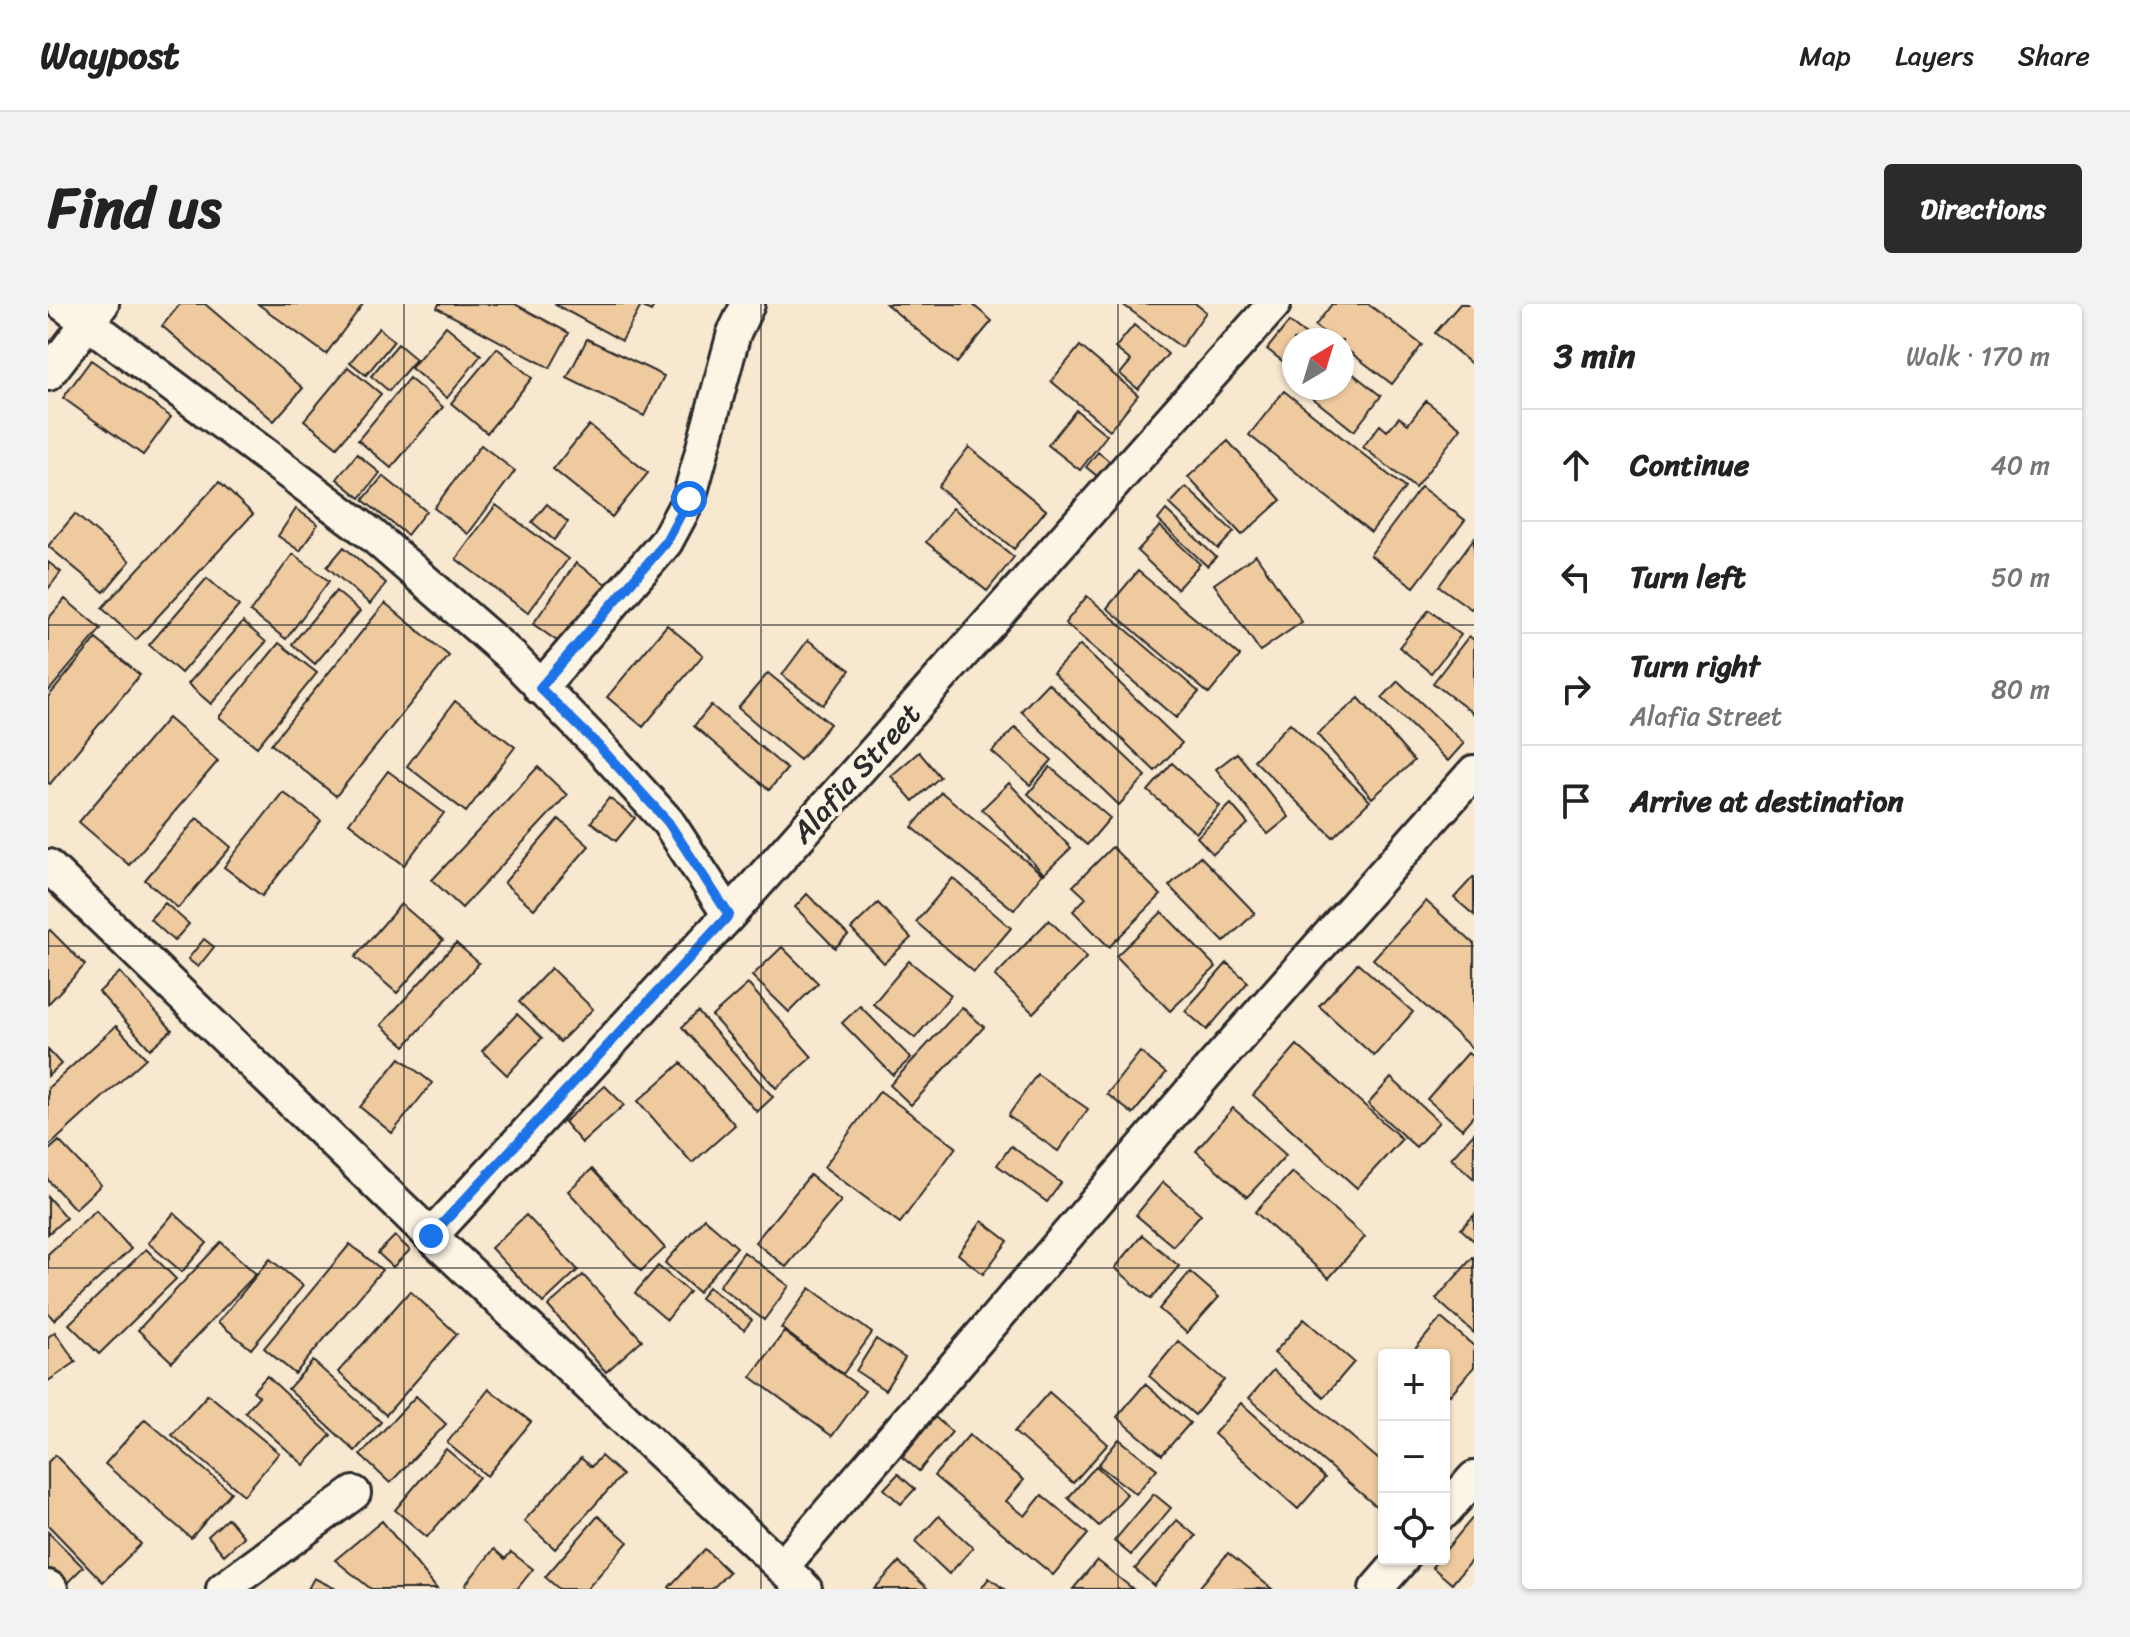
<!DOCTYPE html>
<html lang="en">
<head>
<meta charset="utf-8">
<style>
  body { margin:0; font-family:Sriracha,sans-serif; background:#f2f2f2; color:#222 }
  .controls { position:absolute; right:24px; bottom:24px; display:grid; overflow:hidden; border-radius:8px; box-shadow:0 2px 6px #0004 }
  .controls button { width:72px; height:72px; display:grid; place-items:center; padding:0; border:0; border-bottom:2px solid #e0e0e0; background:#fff; color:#222; font:40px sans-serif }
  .compass { position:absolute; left:1234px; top:24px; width:72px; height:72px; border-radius:50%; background:#fff; box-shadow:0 2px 6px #0004; rotate:38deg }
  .stop { position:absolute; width:24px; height:24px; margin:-18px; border:6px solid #1a73e8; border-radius:50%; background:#fff }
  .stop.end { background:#1a73e8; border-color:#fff; box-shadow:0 2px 8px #0008 }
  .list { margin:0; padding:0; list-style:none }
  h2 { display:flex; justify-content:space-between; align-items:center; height:104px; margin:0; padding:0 32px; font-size:34px }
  h2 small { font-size:26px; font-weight:400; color:#767676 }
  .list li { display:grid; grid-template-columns:52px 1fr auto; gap:24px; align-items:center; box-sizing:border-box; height:112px; padding:0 32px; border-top:2px solid #e0e0e0 }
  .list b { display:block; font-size:30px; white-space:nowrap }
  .list p { margin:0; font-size:26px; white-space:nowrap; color:#767676 }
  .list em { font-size:26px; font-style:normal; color:#767676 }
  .icon { flex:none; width:44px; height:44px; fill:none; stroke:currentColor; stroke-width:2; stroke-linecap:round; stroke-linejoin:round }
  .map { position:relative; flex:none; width:1426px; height:1285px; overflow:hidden; border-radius:8px }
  header { display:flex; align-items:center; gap:48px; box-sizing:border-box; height:112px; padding:0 40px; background:#fff; border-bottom:2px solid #e0e0e0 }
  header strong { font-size:38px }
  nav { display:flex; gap:44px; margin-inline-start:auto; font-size:28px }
  .intro { display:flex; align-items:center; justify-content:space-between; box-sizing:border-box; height:192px; padding:0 48px }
  h1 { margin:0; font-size:56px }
  .button { padding:20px 36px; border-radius:8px; background:#2b2b2b; color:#fff; font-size:28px; font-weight:700 }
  main { display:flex; gap:48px; padding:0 48px }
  aside { flex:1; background:#fff; border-radius:8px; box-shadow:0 2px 6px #0004 }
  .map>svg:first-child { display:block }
  .building { fill:#efca9f; stroke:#2b2b2b; stroke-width:2 }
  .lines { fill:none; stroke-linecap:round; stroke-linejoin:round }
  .minor-casing { stroke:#2b2b2b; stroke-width:38 }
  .minor { stroke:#fcf5e5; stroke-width:32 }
  .route { stroke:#1a73e8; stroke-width:10 }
  .grid { fill:none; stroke:#2b2b2b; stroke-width:2; stroke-opacity:0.55 }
  .labels { text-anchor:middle; stroke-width:8; stroke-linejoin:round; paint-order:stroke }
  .street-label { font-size:30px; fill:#2b2b2b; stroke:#fcf5e5 }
</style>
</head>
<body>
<header>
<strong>Waypost</strong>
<nav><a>Map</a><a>Layers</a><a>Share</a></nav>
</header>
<div class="intro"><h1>Find us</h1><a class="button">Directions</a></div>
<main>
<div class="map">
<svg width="1426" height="1285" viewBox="0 0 1426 1285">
  <rect width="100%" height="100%" fill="#f8e8d0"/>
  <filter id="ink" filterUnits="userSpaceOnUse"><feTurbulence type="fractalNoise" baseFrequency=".0125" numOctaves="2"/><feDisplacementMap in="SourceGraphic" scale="16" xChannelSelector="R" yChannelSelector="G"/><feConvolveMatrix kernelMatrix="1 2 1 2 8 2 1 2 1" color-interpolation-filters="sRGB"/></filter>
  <g filter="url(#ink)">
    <path class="building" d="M 132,0 L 157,0 L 255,84 L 226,117 L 114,22 Z
      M 210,0 L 315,0 L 278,50 Z
      M 391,0 L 467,0 L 521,29 L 502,64 L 389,4 Z
      M 506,0 L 607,0 L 603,7 L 593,2 L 574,37 Z
      M 838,0 L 924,0 L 944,17 L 909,59 Z
      M 1074,0 L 1148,0 L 1158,8 L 1133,43 Z
      M 1284,0 L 1320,0 L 1374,41 L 1344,80 L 1294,42 L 1294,36 L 1286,36 L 1267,22 Z
      M 1412,0 L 1426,0 L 1426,62 L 1387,29 Z
      M 1241,18 L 1263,35 L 1246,36 L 1246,57 L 1242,63 L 1219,45 Z
      M 1086,21 L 1120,50 L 1090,85 L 1072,70 L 1083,57 L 1067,44 Z
      M 398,22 L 433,51 L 399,94 L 363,64 Z
      M 331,24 L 346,37 L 318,71 L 302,58 Z
      M 539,35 L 616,72 L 596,112 L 519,74 Z
      M 350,40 L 368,55 L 341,87 L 323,72 Z
      M 1032,42 L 1090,91 L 1062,126 L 1003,77 Z
      M 449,44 L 484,74 L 439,129 L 403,99 Z
      M 43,56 L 123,113 L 95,151 L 15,94 Z
      M 1294,61 L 1333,92 L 1306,127 L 1252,84 L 1294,84 Z
      M 300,63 L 333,90 L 289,143 L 256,116 Z
      M 361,74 L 395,103 L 343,164 L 310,136 Z
      M 1236,87 L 1357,184 L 1323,228 L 1201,131 Z
      M 1378,97 L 1413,124 L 1367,184 L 1315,143 L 1332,121 L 1339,127 L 1351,113 L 1360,120 Z
      M 1028,106 L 1059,131 L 1032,166 L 1000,141 Z
      M 541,121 L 600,169 L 564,213 L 505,165 Z
      M 1180,137 L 1233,196 L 1194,231 L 1140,173 Z
      M 433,141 L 467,167 L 420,230 L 386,204 Z
      M 921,143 L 998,206 L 966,245 L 890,183 Z
      M 1050,148 L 1066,161 L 1054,176 L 1038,163 Z
      M 309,150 L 332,169 L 312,194 L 289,175 Z
      M 335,172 L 378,207 L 359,231 L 315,196 Z
      M 171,178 L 205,210 L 88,336 L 54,304 Z
      M 1138,183 L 1186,228 L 1170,245 L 1122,200 Z
      M 1373,183 L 1417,216 L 1366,283 L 1322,251 Z
      M 499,200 L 520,218 L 506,236 L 484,218 Z
      M 448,201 L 520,255 L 480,309 L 408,255 Z
      M 905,204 L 966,253 L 939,287 L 878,238 Z
      M 248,205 L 270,220 L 252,247 L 230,232 Z
      M 1118,206 L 1168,253 L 1159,262 L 1110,216 Z
      M 27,210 L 82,257 L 56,288 L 0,242 Z
      M 1112,222 L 1152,260 L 1129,285 L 1089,247 Z
      M 1426,234 L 1426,302 L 1423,305 L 1391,282 Z
      M 296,243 L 338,279 L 322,300 L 279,263 Z
      M 245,250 L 281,277 L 238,335 L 202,308 Z
      M 1208,251 L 1254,318 L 1212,347 L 1166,280 Z
      M 0,258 L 13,268 L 0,285 Z
      M 528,259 L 562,283 L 519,344 L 485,320 Z
      M 1090,267 L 1192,352 L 1161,390 L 1059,304 Z
      M 159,274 L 191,302 L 133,369 L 101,341 Z
      M 288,287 L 312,307 L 267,360 L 244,340 Z
      M 1039,292 L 1151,388 L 1128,414 L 1017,319 Z
      M 17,295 L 53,325 L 0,388 L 0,315 Z
      M 337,299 L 401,352 L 288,492 L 223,440 Z
      M 1381,306 L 1413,331 L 1383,369 L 1351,343 Z
      M 195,318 L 218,338 L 163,400 L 140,380 Z
      M 619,321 L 655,351 L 595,423 L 559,393 Z
      M 1421,332 L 1426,336 L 1426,410 L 1385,379 Z
      M 48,335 L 92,371 L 2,480 L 0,479 L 0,393 Z
      M 760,336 L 802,366 L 775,401 L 734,371 Z
      M 231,339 L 269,369 L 209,443 L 171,413 Z
      M 1032,341 L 1134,439 L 1107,467 L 1005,369 Z
      M 720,369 L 782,420 L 752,456 L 690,404 Z
      M 1350,377 L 1416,439 L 1400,457 L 1334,394 Z
      M 1000,379 L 1098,472 L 1071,501 L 973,407 Z
      M 1311,394 L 1366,457 L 1324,494 L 1269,430 Z
      M 407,397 L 467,443 L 418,508 L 359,462 Z
      M 663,401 L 739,465 L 721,486 L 646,422 Z
      M 120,414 L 170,457 L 81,561 L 31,518 Z
      M 1242,419 L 1322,497 L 1285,533 L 1206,456 Z
      M 967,423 L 1004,456 L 982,481 L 944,448 Z
      M 871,448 L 892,473 L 865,497 L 843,472 Z
      M 1189,449 L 1241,513 L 1220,530 L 1168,465 Z
      M 1124,459 L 1172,502 L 1148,529 L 1100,487 Z
      M 490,463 L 519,491 L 414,604 L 384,576 Z
      M 1002,463 L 1062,514 L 1039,541 L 980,490 Z
      M 340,467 L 396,509 L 356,561 L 301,519 Z
      M 961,479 L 1023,544 L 996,570 L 934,505 Z
      M 235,488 L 273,517 L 214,592 L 176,563 Z
      M 893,488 L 994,570 L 966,606 L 864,523 Z
      M 561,494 L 587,514 L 568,537 L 543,518 Z
      M 1183,500 L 1200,520 L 1165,550 L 1149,533 Z
      M 149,514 L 183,543 L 130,604 L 97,576 Z
      M 511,515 L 541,542 L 486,605 L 456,579 Z
      M 1064,543 L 1113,591 L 1061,643 L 1025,607 L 1038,594 L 1025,582 Z
      M 1152,552 L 1207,609 L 1176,638 L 1121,582 Z
      M 1425,573 L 1426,573 L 1426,611 L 1406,594 Z
      M 905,574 L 963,624 L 926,668 L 868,618 Z
      M 759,590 L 800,631 L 787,644 L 747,603 Z
      M 1378,597 L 1426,640 L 1426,746 L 1325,655 Z
      M 117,599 L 141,620 L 126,637 L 102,615 Z
      M 830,599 L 863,634 L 836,659 L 803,625 Z
      M 353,600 L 395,636 L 349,689 L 307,653 Z
      M 1114,608 L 1168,663 L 1122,707 L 1068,652 Z
      M 1001,616 L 1039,653 L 985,709 L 947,672 Z
      M 2,626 L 37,661 L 0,700 L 0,628 Z
      M 156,635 L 166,643 L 150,663 L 140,655 Z
      M 408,639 L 431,659 L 357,742 L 333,721 Z
      M 734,643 L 770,679 L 741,708 L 704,672 Z
      M 861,657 L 903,691 L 867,734 L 825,700 Z
      M 1179,659 L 1200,678 L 1159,726 L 1137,707 Z
      M 1310,659 L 1365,708 L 1326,752 L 1271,702 Z
      M 503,664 L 545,705 L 512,738 L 471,698 Z
      M 72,668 L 124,726 L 102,745 L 51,688 Z
      M 700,680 L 764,753 L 728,784 L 664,712 Z
      M 812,702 L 863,754 L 845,771 L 794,719 Z
      M 914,703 L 936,723 L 863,801 L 842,781 Z
      M 650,708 L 725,793 L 709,808 L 634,723 Z
      M 469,710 L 494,734 L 459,771 L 434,747 Z
      M 68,722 L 98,754 L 0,843 L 0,784 Z
      M 1249,741 L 1354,835 L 1309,884 L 1205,791 Z
      M 0,746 L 13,760 L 0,772 Z
      M 1092,748 L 1118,769 L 1085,810 L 1059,790 Z
      M 1420,749 L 1426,754 L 1426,811 L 1414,825 L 1379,795 Z
      M 352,754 L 384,779 L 344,829 L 312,803 Z
      M 633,759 L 687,821 L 644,859 L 590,797 Z
      M 989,770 L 1040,805 L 1010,847 L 960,812 Z
      M 1343,774 L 1391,818 L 1368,843 L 1320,800 Z
      M 557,782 L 576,801 L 534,839 L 516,818 Z
      M 832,787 L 908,843 L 852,919 L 776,863 Z
      M 1185,804 L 1238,851 L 1199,893 L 1148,847 Z
      M 1426,829 L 1426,875 L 1403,854 Z
      M 11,837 L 53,881 L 27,905 L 0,876 L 0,847 Z
      M 963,842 L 1013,879 L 999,898 L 949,861 Z
      M 544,865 L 617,944 L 593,967 L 520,887 Z
      M 1244,868 L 1317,933 L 1281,974 L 1207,908 Z
      M 762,871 L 793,897 L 738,963 L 707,938 Z
      M 1115,878 L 1153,910 L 1125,942 L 1088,911 Z
      M 0,893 L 18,914 L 0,930 Z
      M 48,906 L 83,945 L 6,1016 L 0,1009 L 0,950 Z
      M 126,909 L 159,939 L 134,968 L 100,939 Z
      M 478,911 L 530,966 L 495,999 L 443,944 Z
      M 1426,911 L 1426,937 L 1413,925 Z
      M 656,914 L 689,943 L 650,988 L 617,959 Z
      M 934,917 L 960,937 L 935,970 L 910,950 Z
      M 1094,931 L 1131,962 L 1103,995 L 1067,964 Z
      M 347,932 L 362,946 L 345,963 L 330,949 Z
      M 173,938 L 208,970 L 124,1058 L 90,1026 Z
      M 302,940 L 334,966 L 247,1070 L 216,1044 Z
      M 98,945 L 128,975 L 51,1050 L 21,1020 Z
      M 696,948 L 741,982 L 716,1016 L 671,982 Z
      M 1425,953 L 1426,954 L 1426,1029 L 1388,995 Z
      M 222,955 L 255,982 L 203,1045 L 170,1018 Z
      M 610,962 L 641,988 L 619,1016 L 587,989 Z
      M 1142,968 L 1171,993 L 1139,1029 L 1111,1005 Z
      M 535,971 L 594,1036 L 558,1068 L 500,1002 Z
      M 660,983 L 704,1016 L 696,1026 L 652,994 Z
      M 762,984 L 824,1029 L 795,1070 L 733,1024 Z
      M 362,987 L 409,1030 L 338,1111 L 290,1068 Z
      M 1393,1014 L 1426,1042 L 1426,1063 L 1402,1091 L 1396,1086 L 1396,1051 L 1362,1051 Z
      M 1256,1015 L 1306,1058 L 1276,1093 L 1226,1049 Z
      M 7,1028 L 28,1058 L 0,1077 L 0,1033 Z
      M 736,1028 L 817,1087 L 784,1132 L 703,1073 Z
      M 828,1035 L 857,1054 L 837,1086 L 808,1067 Z
      M 1130,1037 L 1176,1076 L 1147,1111 L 1101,1072 Z
      M 265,1057 L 333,1118 L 307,1147 L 240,1085 Z
      M 1225,1066 L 1336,1160 L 1336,1209 L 1201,1094 Z
      M 219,1072 L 283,1131 L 256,1161 L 197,1108 L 211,1092 L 205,1087 Z
      M 1097,1080 L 1142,1119 L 1114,1151 L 1069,1113 Z
      M 441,1085 L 483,1118 L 439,1172 L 399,1139 Z
      M 1001,1088 L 1060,1140 L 1025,1179 L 966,1128 Z
      M 160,1090 L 231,1149 L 196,1191 L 124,1131 Z
      M 368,1092 L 398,1120 L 342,1179 L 312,1151 Z
      M 1193,1099 L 1277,1174 L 1250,1205 L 1166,1130 Z
      M 887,1113 L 904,1128 L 871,1167 L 854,1153 Z
      M 97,1115 L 183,1188 L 143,1234 L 57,1160 Z
      M 921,1131 L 976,1176 L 958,1197 L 977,1212 L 994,1191 L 1040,1230 L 1005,1271 L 886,1172 Z
      M 1071,1135 L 1109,1165 L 1088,1190 L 1050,1161 Z
      M 398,1145 L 431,1173 L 379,1233 L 347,1206 Z
      M 7,1151 L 93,1240 L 55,1278 L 0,1221 L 0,1158 Z
      M 553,1152 L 574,1171 L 507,1245 L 476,1217 L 533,1154 L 543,1163 Z
      M 1048,1162 L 1079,1190 L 1051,1222 L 1020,1194 Z
      M 850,1170 L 867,1185 L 853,1200 L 836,1185 Z
      M 1106,1190 L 1123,1204 L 1083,1251 L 1066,1237 Z
      M 550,1212 L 580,1238 L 539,1285 L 511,1285 L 497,1273 Z
      M 891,1212 L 925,1244 L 901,1270 L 867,1238 Z
      M 1426,1212 L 1426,1253 L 1404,1280 L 1384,1263 L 1391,1255 L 1396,1255 L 1396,1248 Z
      M 180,1214 L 196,1233 L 176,1251 L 160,1232 Z
      M 1129,1216 L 1148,1232 L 1106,1282 L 1087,1265 Z
      M 334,1217 L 389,1285 L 323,1285 L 287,1256 Z
      M 0,1228 L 35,1263 L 17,1281 L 0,1264 Z
      M 446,1245 L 457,1255 L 463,1248 L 485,1265 L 469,1285 L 422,1285 L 417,1281 Z
      M 657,1245 L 681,1268 L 664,1285 L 623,1285 L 621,1283 Z
      M 1180,1249 L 1224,1285 L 1150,1285 Z
      M 1049,1256 L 1085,1285 L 1025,1285 Z
      M 851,1258 L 880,1285 L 826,1285 Z
      M 266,1274 L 288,1285 L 260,1285 Z
      M 941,1274 L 956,1285 L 933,1285 Z"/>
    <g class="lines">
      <defs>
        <path id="minor" d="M 15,0 L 323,230 L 463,352 L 551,442 L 620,518 L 681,611
          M 0,70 L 54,0
          M 492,384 L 618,238 L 641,195 L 686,29 L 700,0
          M 0,562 L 383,932 L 757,1285
          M 383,932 L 681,611 L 1226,0
          M 1396,1208 L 1426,1174
          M 734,1263 L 1157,771 L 1426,468
          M 0,1283 L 3,1285
          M 175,1285 L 306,1189
          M 1328,1285 L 1354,1255"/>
      </defs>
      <use href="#minor" class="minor-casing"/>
      <use href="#minor" class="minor"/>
    </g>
  </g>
  <g class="lines" filter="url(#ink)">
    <path class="route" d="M 383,932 L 681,611 L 620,518 L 551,442 L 492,384 L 618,238 L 641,195"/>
  </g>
  <path class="grid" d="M 356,0 L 356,1285M 713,0 L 713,1285M 1070,0 L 1070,1285M 0,321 L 1426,321M 0,642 L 1426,642M 0,964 L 1426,964"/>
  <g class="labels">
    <g class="street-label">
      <text transform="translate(808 469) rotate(-48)" y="10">Alafia Street</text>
    </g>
  </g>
</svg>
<div class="controls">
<button>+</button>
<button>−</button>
<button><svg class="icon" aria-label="locate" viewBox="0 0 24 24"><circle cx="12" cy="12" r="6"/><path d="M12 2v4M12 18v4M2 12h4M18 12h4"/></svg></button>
</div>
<svg class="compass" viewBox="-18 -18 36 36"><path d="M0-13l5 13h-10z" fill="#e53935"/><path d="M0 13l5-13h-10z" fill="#767676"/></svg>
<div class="stop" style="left:641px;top:195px"></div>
<div class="stop end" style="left:383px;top:932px"></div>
</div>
<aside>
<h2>3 min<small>Walk · 170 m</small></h2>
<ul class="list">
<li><svg class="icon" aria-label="ahead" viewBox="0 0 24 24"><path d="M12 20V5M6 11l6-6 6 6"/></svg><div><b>Continue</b></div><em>40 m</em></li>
<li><svg class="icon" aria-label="left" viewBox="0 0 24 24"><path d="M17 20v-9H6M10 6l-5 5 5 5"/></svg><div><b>Turn left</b></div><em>50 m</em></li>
<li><svg class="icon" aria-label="right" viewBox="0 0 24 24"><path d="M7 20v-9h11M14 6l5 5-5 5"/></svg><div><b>Turn right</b><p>Alafia Street</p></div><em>80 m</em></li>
<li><svg class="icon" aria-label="arrive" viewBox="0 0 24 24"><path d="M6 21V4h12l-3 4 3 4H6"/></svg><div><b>Arrive at destination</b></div></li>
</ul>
</aside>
</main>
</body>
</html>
